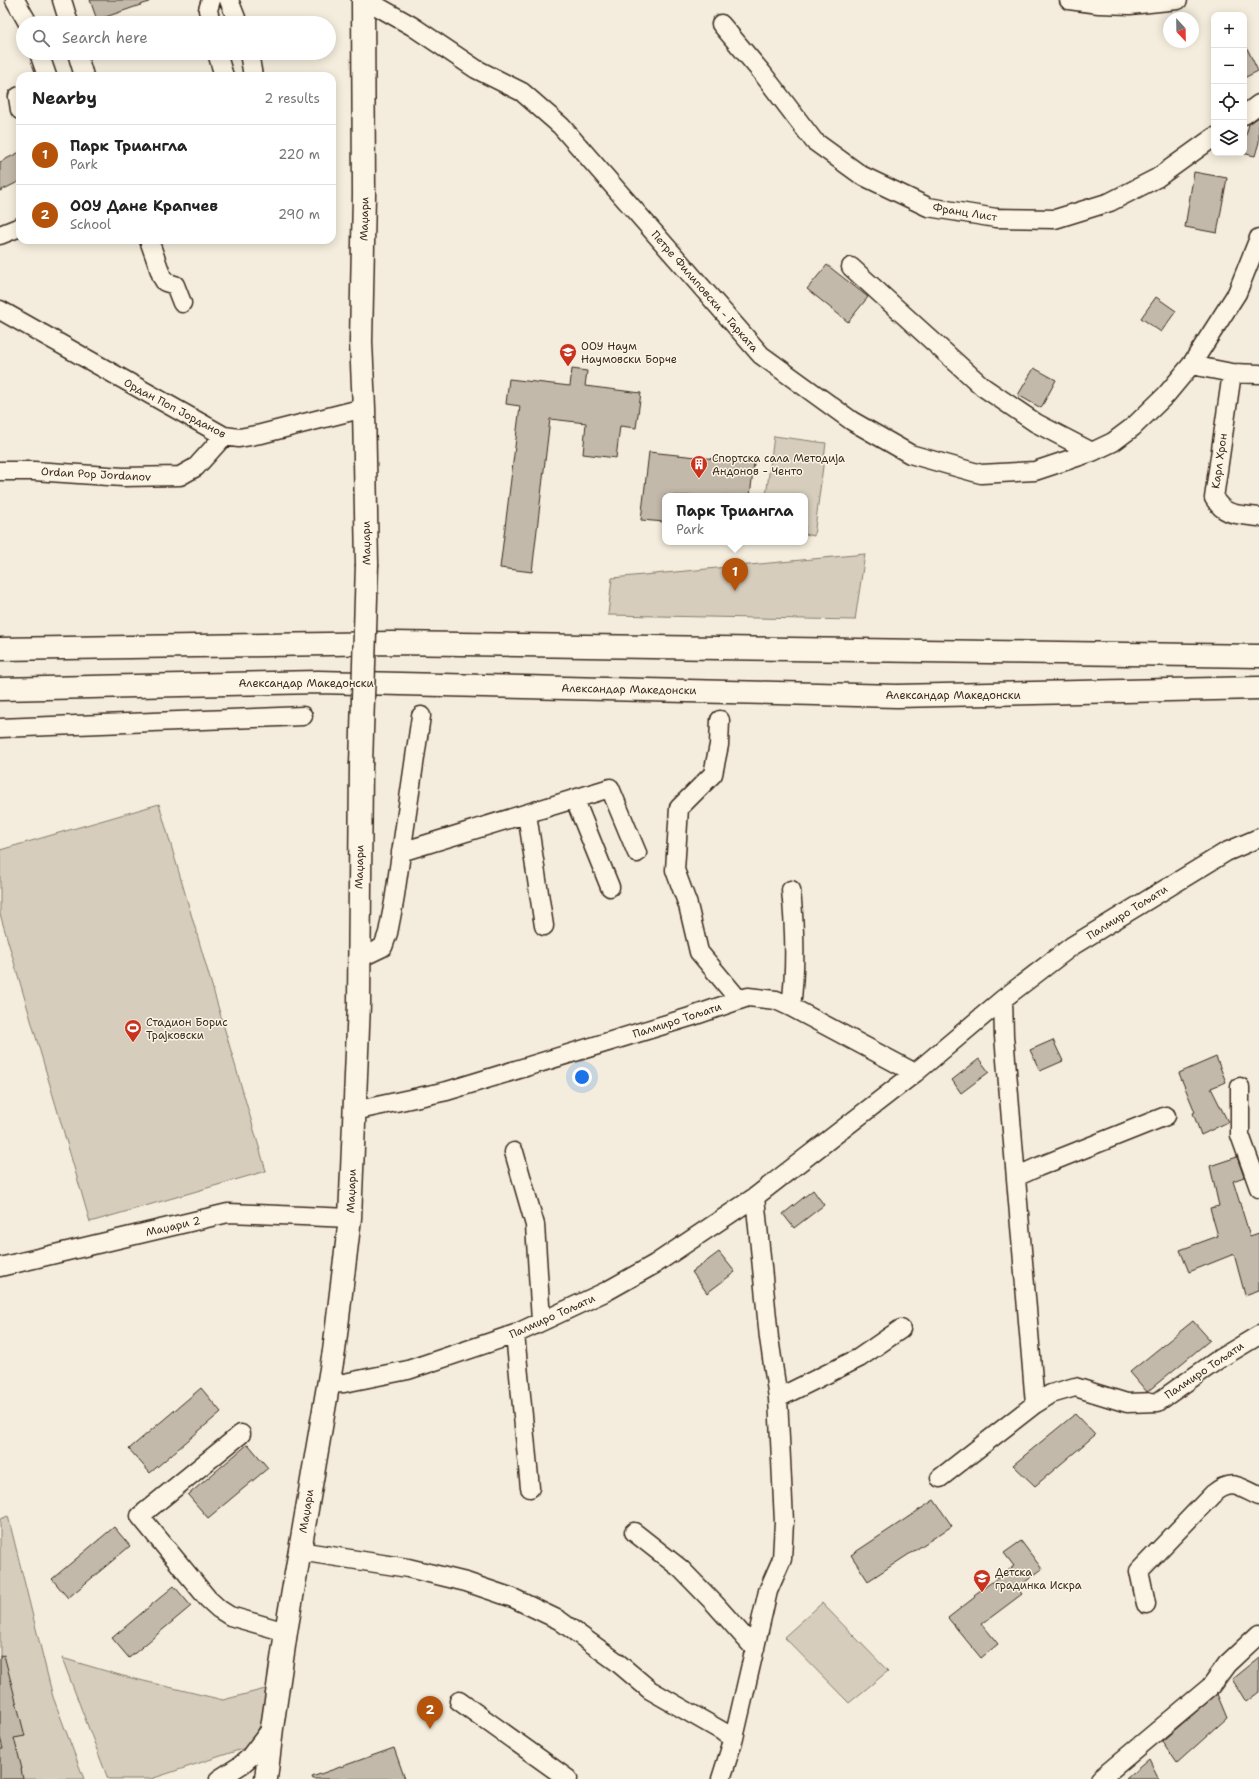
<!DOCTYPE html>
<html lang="en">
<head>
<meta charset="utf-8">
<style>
  body { margin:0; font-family:"Shantell Sans",sans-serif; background:#f6f6f6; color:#222 }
  .controls { position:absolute; right:12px; top:12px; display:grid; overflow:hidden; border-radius:8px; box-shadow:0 2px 10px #0003 }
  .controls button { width:36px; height:36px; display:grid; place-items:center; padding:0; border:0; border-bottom:1px solid #e0e0e0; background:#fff; color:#222; font:20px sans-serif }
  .compass { position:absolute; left:1163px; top:12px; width:36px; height:36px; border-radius:50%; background:#fff; box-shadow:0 2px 10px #0003; rotate:158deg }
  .you { position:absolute; left:582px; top:1077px; width:14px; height:14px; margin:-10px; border:3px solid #fff; border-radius:50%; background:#1a73e8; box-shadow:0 0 0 6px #1a73e833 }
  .badge { display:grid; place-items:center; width:26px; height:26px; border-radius:50%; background:#b45309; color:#fff; font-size:13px; font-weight:700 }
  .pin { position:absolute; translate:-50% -33px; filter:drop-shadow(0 1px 2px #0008) }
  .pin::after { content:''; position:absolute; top:21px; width:14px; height:12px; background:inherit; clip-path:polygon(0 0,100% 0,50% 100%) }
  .popup { position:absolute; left:662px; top:493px; width:146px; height:52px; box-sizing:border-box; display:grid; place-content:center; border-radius:8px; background:#fff; filter:drop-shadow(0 1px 3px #0005); font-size:13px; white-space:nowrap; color:#767676 }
  .popup b { font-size:15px; color:#222 }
  .popup::after { content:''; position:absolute; left:50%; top:100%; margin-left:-8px; border:8px solid transparent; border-top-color:#fff }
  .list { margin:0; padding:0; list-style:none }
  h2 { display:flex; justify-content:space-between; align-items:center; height:52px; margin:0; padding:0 16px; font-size:17px }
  h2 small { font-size:13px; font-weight:400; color:#767676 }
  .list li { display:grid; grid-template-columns:26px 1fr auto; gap:12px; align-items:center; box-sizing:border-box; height:60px; padding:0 16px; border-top:1px solid #e0e0e0 }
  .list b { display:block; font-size:15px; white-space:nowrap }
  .list p { margin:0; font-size:13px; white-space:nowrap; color:#767676 }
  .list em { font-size:13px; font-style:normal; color:#767676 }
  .icon { flex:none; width:22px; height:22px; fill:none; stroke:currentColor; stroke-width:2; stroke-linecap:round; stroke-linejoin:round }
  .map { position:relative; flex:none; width:1259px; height:1779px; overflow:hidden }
  .search { position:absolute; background:#fff; box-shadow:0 2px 10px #0003; left:16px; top:16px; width:320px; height:44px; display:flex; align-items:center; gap:10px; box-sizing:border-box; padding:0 14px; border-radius:22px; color:#767676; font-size:15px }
  .panel { position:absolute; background:#fff; box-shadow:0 2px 10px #0003; left:16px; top:72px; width:320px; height:172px; border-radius:12px }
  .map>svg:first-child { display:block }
  .green { fill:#d6cdbd; stroke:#887c6e }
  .building { fill:#c3b9aa; stroke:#3b2a1e }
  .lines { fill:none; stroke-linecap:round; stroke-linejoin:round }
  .minor-casing { stroke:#3b2a1e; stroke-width:21 }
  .tertiary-casing { stroke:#3b2a1e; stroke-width:25 }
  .minor { stroke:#fcf5e5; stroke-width:18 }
  .tertiary { stroke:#fcf5e5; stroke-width:22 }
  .tertiary-bridge-casing { stroke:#3b2a1e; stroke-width:25; stroke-linecap:butt }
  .tertiary-bridge { stroke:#fcf5e5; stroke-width:22 }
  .labels { text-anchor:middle; stroke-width:3; stroke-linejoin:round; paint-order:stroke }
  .street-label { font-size:11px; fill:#3b2a1e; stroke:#fcf5e5 }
  .poi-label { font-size:11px; fill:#3b2a1e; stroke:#fcf5e5; text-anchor:start }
</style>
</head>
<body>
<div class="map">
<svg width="1259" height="1779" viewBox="0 0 1259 1779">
  <rect width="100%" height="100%" fill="#f4eddd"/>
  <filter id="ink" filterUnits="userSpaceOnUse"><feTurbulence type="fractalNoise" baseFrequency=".025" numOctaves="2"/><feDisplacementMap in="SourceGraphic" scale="8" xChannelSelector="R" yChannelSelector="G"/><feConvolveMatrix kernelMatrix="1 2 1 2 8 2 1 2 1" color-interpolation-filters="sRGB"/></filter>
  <g filter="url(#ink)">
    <path class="green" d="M 774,436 L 826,443 L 814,536 L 805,534 L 805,496 L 766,496 Z
      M 865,554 L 855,620 L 608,615 L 612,578 Z
      M 159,804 L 266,1171 L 90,1222 L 0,914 L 0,850 Z
      M 8,1516 L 53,1697 L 84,1779 L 0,1779 L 0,1519 Z
      M 822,1603 L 888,1671 L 849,1703 L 784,1637 Z
      M 62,1658 L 123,1676 L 223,1700 L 269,1688 L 266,1715 L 248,1747 L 151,1779 L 108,1779 Z"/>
    <path class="building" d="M 90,0 L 149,0 L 149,2 L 97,20 Z
      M 1244,42 L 1258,71 L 1244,78 Z
      M 1259,117 L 1259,142 L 1255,156 L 1242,153 L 1244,153 L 1244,143 L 1249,124 Z
      M 20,152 L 20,181 L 0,191 L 0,162 Z
      M 1194,172 L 1227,178 L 1217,233 L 1185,227 Z
      M 827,265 L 868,297 L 848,322 L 807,289 Z
      M 1156,297 L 1176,311 L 1161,332 L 1141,318 Z
      M 1034,368 L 1056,380 L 1041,408 L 1018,395 Z
      M 572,369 L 587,371 L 585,386 L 641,393 L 636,428 L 620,426 L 616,458 L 583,454 L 586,423 L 550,419 L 532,572 L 500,568 L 520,406 L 506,404 L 509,379 L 570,386 Z
      M 649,452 L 754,463 L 750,496 L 665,496 L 665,522 L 641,520 Z
      M 1053,1040 L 1063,1061 L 1040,1071 L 1030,1050 Z
      M 1216,1057 L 1226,1082 L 1211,1088 L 1228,1122 L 1201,1135 L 1193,1113 L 1195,1112 L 1179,1073 Z
      M 979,1059 L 989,1072 L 961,1093 L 952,1080 Z
      M 1237,1157 L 1244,1177 L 1233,1181 L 1250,1236 L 1259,1233 L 1259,1290 L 1245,1295 L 1234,1254 L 1189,1272 L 1180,1250 L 1218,1236 L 1210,1208 L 1219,1206 L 1210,1166 Z
      M 813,1190 L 824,1205 L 794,1228 L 783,1214 Z
      M 719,1252 L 735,1272 L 707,1293 L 692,1272 Z
      M 1193,1321 L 1210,1340 L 1147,1392 L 1130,1372 Z
      M 201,1388 L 221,1412 L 150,1473 L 129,1449 Z
      M 1075,1414 L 1095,1435 L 1035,1486 L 1013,1465 Z
      M 248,1444 L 268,1468 L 208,1518 L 188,1495 Z
      M 934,1500 L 952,1526 L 868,1581 L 851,1555 Z
      M 114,1527 L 130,1546 L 68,1598 L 52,1579 Z
      M 1021,1541 L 1042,1569 L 1017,1588 L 1022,1594 L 982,1624 L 998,1644 L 981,1658 L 948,1618 L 975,1597 L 974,1595 L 1014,1566 L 1004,1553 Z
      M 174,1586 L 191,1606 L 129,1658 L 112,1638 Z
      M 4,1655 L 25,1736 L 14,1738 L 22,1769 L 21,1769 L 23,1779 L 0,1779 L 0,1749 L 3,1749 L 0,1737 L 0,1656 Z
      M 1259,1657 L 1259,1692 L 1246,1702 L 1232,1679 Z
      M 1217,1694 L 1227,1718 L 1177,1763 L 1162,1741 Z
      M 394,1748 L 405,1779 L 313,1779 L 312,1777 Z
      M 1149,1759 L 1159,1779 L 1126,1779 Z"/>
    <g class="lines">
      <defs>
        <path id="minor" d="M 15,0 L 28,23
          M 62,0 L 69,23
          M 211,0 L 208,10 L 211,23
          M 229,0 L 238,23
          M 366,0 L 412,26 L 476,69 L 522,92 L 561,126 L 761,355 L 852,421 L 910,454 L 981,474 L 1035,471 L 1092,452 L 1113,442 L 1133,427 L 1166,395 L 1191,365 L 1237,293 L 1259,238
          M 1069,0 L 1099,4 L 1130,5 L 1178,0
          M 721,24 L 763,74 L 814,141 L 861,175 L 928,207 L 996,218 L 1055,219 L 1110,202 L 1157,178 L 1214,137
          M 39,53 L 47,76
          M 77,53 L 84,76
          M 217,53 L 224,76
          M 249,53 L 253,76
          M 20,96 L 18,97 L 20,110
          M 1244,115 L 1259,104
          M 0,235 L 20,227
          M 149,240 L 162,277 L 165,282 L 175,285 L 182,303
          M 851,267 L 983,387 L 1036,423 L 1092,452
          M 0,310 L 224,436 L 239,438 L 261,434 L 364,408
          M 1191,365 L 1232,373 L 1259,374
          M 1232,373 L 1214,498 C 1225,517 1239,514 1259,517
          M 0,471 L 34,471 L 123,477 L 180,476 L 196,467 L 224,436
          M 720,720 L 719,745 L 713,774 L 679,808 L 675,870 L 688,905 L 699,952 L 739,1000
          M 0,728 L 303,716
          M 575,800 L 610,887
          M 527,814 L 544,926
          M 401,852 L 610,788 L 637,853
          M 791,890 C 795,929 796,968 791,1007
          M 358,959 L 383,947 L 388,933 L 394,902 L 421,716
          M 1003,999 L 1004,1036 L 1035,1404 L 1051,1394 L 1075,1387 L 1127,1403 L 1158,1402 L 1219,1359 L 1259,1335
          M 1240,1087 L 1240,1135 L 1259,1188
          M 354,1111 L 447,1091 L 690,1017 L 748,997 L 776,1000 L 791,1007 L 915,1073
          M 514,1152 L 535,1225 L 541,1321
          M 1016,1177 L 1038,1167 L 1166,1116
          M 0,1267 L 228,1213 L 350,1218
          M 515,1334 L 530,1488
          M 328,1384 L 344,1383 L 408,1370 L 515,1334 L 607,1291 L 655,1264 L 755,1197 L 915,1073 L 1003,999 L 1072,946 L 1226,852 L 1259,838
          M 778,1398 L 859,1358 L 901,1329
          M 241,1434 L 140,1516 L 208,1599 L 219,1609 L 230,1616 L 286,1632
          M 940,1478 L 1035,1404
          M 634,1532 L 681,1569 L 715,1604 L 755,1649
          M 299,1551 L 408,1568 L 466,1582 L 513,1598 L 559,1620 L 617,1662 L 650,1690 L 734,1738
          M 1146,1604 L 1139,1571 L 1213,1494 C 1232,1478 1239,1487 1259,1496
          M 459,1701 L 568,1779
          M 219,1779 L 241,1765 L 249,1758 L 272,1728
          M 721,1779 L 734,1738 L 768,1591 L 782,1559 L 784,1522 L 778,1398 L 769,1338 L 755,1197
          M 1100,1779 L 1210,1687 L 1227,1664 L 1259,1634"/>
        <path id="tertiary" d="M 363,0 L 364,195 L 361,342 L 364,408 L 367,564
          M 0,649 L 391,643 L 1259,656
          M 0,689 L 318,682 L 897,696 L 1259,688
          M 266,1779 L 272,1728 L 286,1632 L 334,1351 L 350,1218 L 359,1004 L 361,765"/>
      </defs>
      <use href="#minor" class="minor-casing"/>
      <use href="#tertiary" class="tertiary-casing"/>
      <use href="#minor" class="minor"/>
      <use href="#tertiary" class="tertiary"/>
      <defs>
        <path id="tertiary-bridge" d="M 361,765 L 367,564"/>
      </defs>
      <use href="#tertiary-bridge" class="tertiary-bridge-casing"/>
      <use href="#tertiary-bridge" class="tertiary-bridge"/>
    </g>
  </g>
  <defs>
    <symbol id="school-pin" viewBox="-11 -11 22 30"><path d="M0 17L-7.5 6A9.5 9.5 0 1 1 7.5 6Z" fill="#c8321e" stroke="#fcf5e5"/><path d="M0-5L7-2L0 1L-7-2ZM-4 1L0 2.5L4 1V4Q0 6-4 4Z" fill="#fff"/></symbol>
    <symbol id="building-pin" viewBox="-11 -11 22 30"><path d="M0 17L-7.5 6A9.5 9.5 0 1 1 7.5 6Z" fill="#c8321e" stroke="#fcf5e5"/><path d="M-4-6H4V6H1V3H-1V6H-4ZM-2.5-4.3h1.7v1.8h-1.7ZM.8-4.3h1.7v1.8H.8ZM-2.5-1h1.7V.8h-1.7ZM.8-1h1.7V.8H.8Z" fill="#fff"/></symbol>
    <symbol id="stadium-pin" viewBox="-11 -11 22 30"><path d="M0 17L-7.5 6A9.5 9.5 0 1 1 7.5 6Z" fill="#c8321e" stroke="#fcf5e5"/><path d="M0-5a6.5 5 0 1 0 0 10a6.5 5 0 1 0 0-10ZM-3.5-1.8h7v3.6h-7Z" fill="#fff"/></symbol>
  </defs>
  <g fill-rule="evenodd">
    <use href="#school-pin" x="558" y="342" width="20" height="27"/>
    <use href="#building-pin" x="689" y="454" width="20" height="27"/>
    <use href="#stadium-pin" x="123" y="1018" width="20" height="27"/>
    <use href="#school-pin" x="972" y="1568" width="20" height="27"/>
  </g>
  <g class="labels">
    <g class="street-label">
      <text transform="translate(965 212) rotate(9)" y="4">Франц Лист</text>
      <text transform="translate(364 219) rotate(-89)" y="4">Маџари</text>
      <text transform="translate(705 291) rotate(49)" y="4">Петре Филиповски - Гарката</text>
      <text transform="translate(175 408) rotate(28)" y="4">Ордан Поп Јорданов</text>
      <text transform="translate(1219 461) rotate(-82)" y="4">Карл Хрон</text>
      <text transform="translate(96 474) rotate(3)" y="4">Ordan Pop Jordanov</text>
      <text transform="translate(366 543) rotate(-91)" y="4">Маџари</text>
      <text x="306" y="687">Александар Македонски</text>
      <text transform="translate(629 689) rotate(1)" y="4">Александар Македонски</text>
      <text x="953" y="699">Александар Македонски</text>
      <text transform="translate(359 867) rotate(-89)" y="4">Маџари</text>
      <text transform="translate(1127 912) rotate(-32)" y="4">Палмиро Тољати</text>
      <text transform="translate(677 1020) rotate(-18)" y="4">Палмиро Тољати</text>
      <text transform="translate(351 1191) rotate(-88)" y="4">Маџари</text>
      <text transform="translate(173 1226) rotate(-13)" y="4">Маџари 2</text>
      <text transform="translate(552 1316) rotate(-24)" y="4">Палмиро Тољати</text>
      <text transform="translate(1204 1370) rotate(-34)" y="4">Палмиро Тољати</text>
      <text transform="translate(306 1511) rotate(-81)" y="4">Маџари</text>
    </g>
    <g class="poi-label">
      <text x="581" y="350">ООУ Наум<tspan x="581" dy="13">Наумовски Борче</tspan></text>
      <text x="712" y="462">Спортска сала Методија<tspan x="712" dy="13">Андонов - Ченто</tspan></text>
      <text x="146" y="1026">Стадион Борис<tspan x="146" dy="13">Трајковски</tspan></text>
      <text x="995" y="1576">Детска<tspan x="995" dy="13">градинка Искра</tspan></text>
    </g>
  </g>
</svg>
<div class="controls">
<button>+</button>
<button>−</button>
<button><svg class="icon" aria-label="locate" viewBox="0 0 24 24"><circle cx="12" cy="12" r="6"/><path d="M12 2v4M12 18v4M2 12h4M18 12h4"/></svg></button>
<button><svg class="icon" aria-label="layers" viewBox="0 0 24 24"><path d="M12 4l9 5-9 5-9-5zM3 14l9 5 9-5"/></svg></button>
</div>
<svg class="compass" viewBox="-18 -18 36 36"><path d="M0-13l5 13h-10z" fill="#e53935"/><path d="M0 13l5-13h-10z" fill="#767676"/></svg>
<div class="you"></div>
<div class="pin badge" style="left:735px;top:591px">1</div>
<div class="popup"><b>Парк Триангла</b>Park</div>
<div class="pin badge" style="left:430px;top:1729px">2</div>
<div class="search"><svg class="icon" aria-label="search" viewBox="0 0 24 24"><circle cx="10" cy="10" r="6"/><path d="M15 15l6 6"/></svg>Search here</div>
<section class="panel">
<h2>Nearby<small>2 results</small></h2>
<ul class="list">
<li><span class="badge">1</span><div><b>Парк Триангла</b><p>Park</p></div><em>220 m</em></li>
<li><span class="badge">2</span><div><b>ООУ Дане Крапчев</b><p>School</p></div><em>290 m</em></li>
</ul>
</section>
</div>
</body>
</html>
